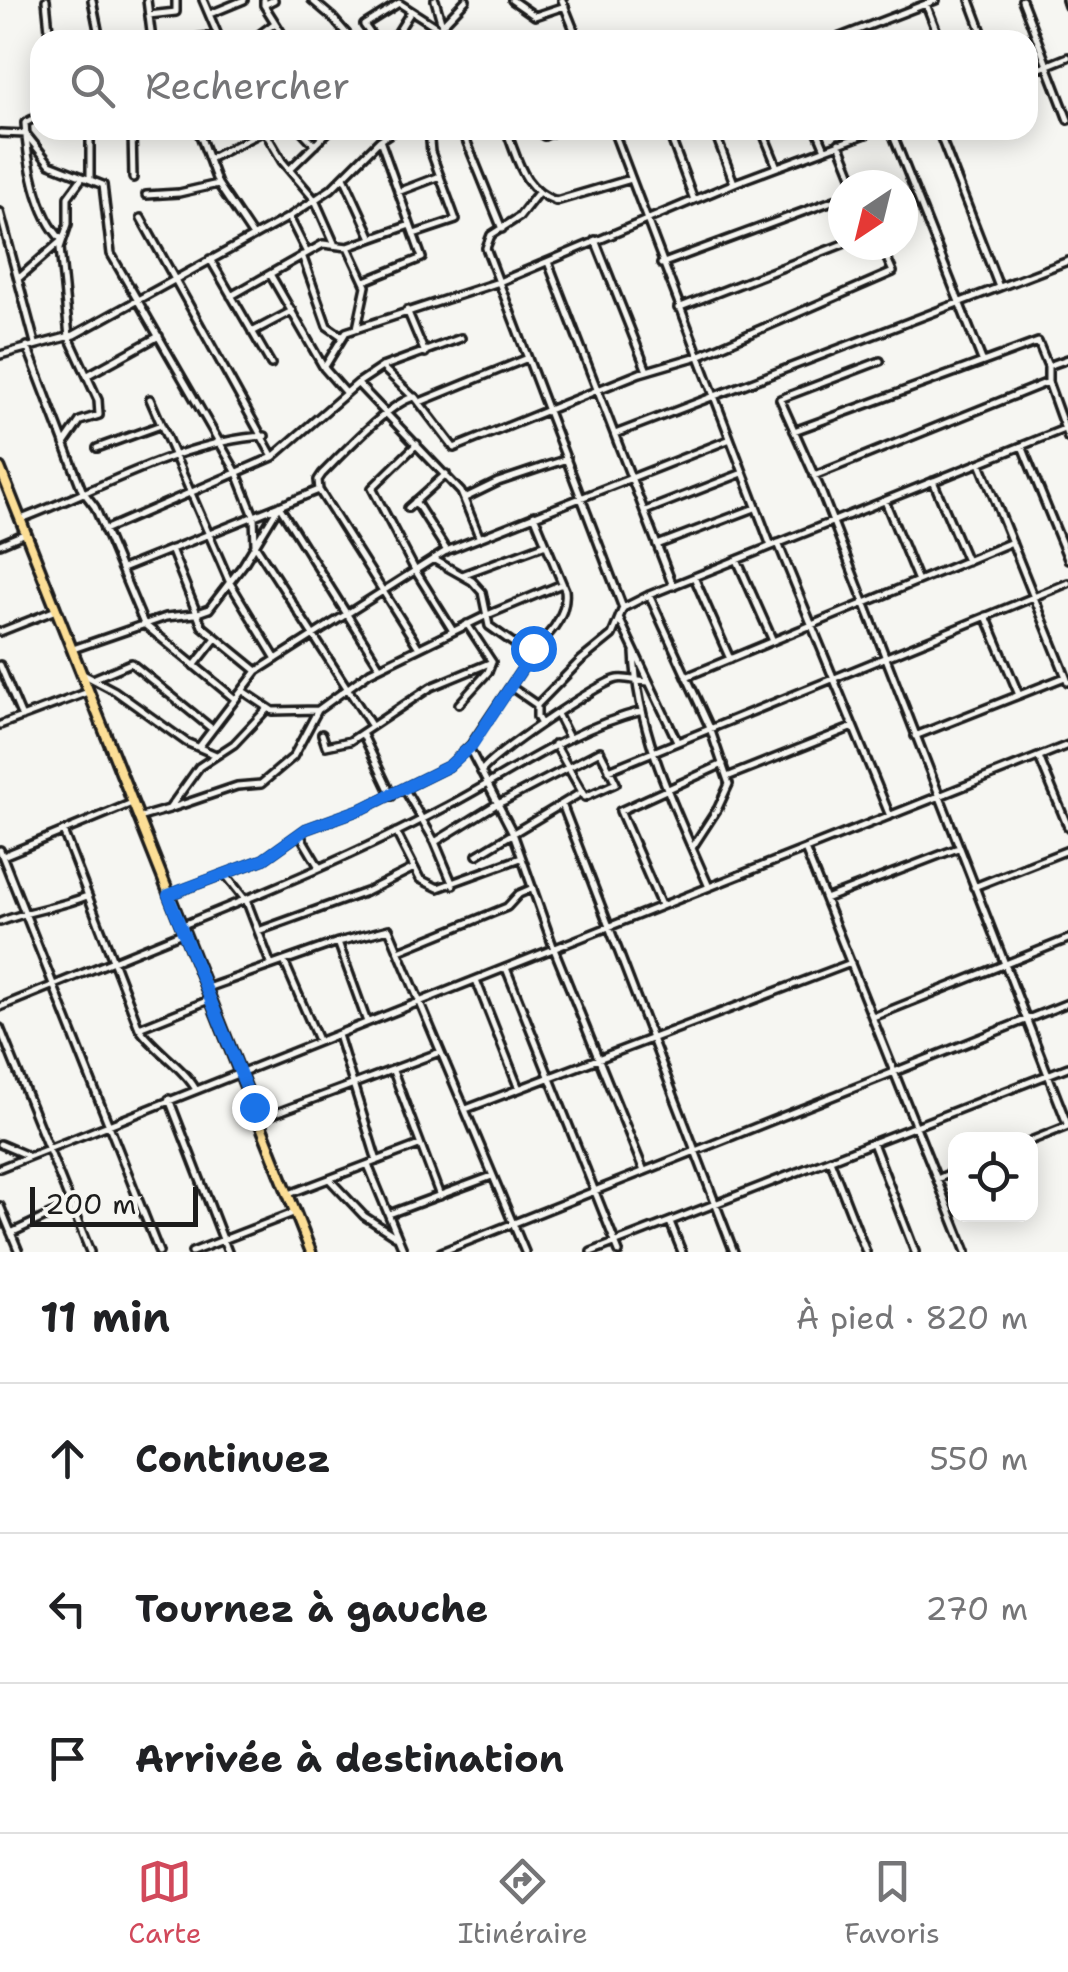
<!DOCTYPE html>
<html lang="fr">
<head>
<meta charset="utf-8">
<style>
  body { margin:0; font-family:"Shantell Sans",sans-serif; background:#f6f6f6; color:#202124 }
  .controls { position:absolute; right:30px; bottom:30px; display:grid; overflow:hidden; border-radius:20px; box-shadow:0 5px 25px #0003 }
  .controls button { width:90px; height:90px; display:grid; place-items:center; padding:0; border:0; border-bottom:2px solid #e0e0e0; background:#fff; color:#202124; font:50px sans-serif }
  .compass { position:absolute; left:828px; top:170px; width:90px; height:90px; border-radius:50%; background:#fff; box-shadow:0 5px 25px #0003; rotate:215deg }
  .scale { position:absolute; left:30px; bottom:25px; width:168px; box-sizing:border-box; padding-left:10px; border:5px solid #1c1c1c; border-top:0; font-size:28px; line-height:35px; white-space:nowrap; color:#1c1c1c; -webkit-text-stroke:8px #f6f6f2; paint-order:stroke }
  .stop { position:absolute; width:30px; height:30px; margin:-22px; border:8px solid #1a73e8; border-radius:50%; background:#fff }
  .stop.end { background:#1a73e8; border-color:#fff; box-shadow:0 2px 10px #0008 }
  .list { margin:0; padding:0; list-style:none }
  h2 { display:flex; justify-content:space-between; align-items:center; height:130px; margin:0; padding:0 40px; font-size:42px }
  h2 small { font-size:32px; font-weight:400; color:#757577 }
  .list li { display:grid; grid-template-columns:65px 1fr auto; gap:30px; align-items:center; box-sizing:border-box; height:150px; padding:0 40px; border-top:2px solid #e0e0e0 }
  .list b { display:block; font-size:38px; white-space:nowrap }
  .list em { font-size:32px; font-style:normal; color:#757577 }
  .icon { flex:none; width:55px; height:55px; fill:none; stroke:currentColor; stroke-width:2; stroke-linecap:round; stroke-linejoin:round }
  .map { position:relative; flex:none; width:1068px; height:1252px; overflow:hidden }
  .search { position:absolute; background:#fff; box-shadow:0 5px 25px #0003; left:30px; right:30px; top:30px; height:110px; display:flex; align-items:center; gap:25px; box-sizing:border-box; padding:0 35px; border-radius:30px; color:#757577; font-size:38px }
  .sheet { height:580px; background:#fff }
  nav { display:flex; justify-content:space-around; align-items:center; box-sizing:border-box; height:140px; border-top:2px solid #e0e0e0; background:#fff; font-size:28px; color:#757577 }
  nav a { display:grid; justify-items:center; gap:5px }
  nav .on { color:#d1495b }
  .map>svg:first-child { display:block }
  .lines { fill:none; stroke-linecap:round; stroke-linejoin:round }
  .minor-casing { stroke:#1c1c1c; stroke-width:12 }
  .primary-casing { stroke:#1c1c1c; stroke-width:15 }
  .minor { stroke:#f6f6f2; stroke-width:5 }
  .primary { stroke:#fcde96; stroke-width:8 }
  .route { stroke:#1a73e8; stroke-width:12 }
</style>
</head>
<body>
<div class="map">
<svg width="1068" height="1252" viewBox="0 0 1068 1252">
  <rect width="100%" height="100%" fill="#f6f6f2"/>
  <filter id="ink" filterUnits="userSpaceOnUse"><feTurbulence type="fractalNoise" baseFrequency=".01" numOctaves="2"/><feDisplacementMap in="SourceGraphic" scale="20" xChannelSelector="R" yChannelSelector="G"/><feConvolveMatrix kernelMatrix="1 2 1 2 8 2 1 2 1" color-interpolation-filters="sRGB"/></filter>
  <g filter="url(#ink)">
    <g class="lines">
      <defs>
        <path id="minor" d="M 46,0 L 50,40
          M 92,0 L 100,40
          M 147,0 L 152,40
          M 203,0 L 220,40
          M 264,0 L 264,5 L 286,40
          M 312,0 L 332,17 L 352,40
          M 512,0 L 535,16 L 565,6
          M 562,0 L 578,40
          M 970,0 L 985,40
          M 1022,0 L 1068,120
          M 1066,0 L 1068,6
          M 926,4 L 940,40
          M 264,5 L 274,0
          M 210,14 L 244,0
          M 149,15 L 176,12 L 176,0
          M 442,25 L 466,0
          M 182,40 L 217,35
          M 252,40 L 275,23
          M 375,40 L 364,25 L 399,3 L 438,28
          M 393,40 L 410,13
          M 428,40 L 442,25 L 435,0
          M 832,40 L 936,0
          M 1028,73 L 1068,57
          M 90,130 L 90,178
          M 132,130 L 133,178
          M 198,130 L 218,184 L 253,236
          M 264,130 L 282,161 L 315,200 L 334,243
          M 301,130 L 315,145
          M 462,130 L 502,229
          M 506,130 C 519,161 522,189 556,201 L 631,179
          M 542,130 L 544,136 L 558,130
          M 613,130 L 771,546
          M 668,130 L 694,200
          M 714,130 L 734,183
          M 762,130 L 777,167
          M 817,130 L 825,149
          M 891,130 L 982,360
          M 938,130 L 999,287
          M 0,133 L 26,134 L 50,164 L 103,185 L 111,254 L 237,473 L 254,516 L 255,545 L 371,725
          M 839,143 L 856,185
          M 209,159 L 266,130
          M 291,168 L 330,130
          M 344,177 L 372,238
          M 398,192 L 440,176
          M 537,194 L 519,217 L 491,235 L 486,248 L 623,608
          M 146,195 L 179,193 L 218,184
          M 0,212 L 35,343
          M 289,217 L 307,253
          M 141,218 L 273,457
          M 414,234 L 456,220 L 431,152 L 429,130
          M 595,240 L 647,371
          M 348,247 L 366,286 L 357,328
          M 302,255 L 327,326 L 343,337
          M 210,259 L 271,364
          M 548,262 L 673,586
          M 661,264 L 843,197
          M 270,274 L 324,368 L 346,393
          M 19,278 L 62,240 C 36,214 27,159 25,123 L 40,115
          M 365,281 L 422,258 L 380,140
          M 231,296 L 323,244 L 348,247 L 410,225
          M 678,308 L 843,244
          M 407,310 L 425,353
          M 252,332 L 292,311
          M 27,346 L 82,490 L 95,507 L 144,624 L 235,699
          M 0,355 L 74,335 L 289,217 L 331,189 L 380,140 L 395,130
          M 880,361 L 780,399 L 819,486 L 1068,1126
          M 1048,366 L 1068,359
          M 382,367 L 412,396
          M 324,368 L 346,332 L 499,282 L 737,182 L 877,130
          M 88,375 L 159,336
          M 358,384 L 461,492 L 479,536
          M 150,399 L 230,583 L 276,659
          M 420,402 L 528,358
          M 794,431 L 1038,342 L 1048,366 L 1048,382 L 1068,438
          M 615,434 L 1068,261
          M 64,444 L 80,421 L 99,415 L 98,400 L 69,337 L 60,248 L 68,224 L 68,197 L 82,178
          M 417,444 L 372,488 L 415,570 L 453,631
          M 1022,446 L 1068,559
          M 97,448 L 161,425
          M 980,463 L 1068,682
          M 814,476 L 1048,382
          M 933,481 L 967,561
          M 465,498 L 498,482 L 567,459
          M 415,501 L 447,551
          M 885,501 L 918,581
          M 408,508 L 446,474
          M 645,511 L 740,474
          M 21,519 C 99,490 180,441 265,436
          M 104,530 L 273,457 L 358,383 L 382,367 L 461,338
          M 778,543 L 890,816
          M 0,544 L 26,533
          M 657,545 L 755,508
          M 171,549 L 202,626 L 257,671
          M 433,559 L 472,581 L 482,592 L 489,626 L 523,650
          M 737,560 L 773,641
          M 122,569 L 319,490
          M 462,575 L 546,544
          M 694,577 L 730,659
          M 649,595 L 710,728 L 729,784 L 718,808 L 692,848
          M 986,616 L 1019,695
          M 619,618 L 677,741
          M 467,624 L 492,662
          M 0,632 L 56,610
          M 419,648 L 319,490 L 318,480 L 322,474 C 341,455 392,400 415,397 L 454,448 L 640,373 L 698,356 L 893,272 L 881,245
          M 73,649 L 166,617 L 195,614 L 209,609 L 243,565 L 279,506 L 380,667
          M 634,652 C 637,734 677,813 709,887
          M 0,665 L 22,717
          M 194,666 L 216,638
          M 83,674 L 115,691 L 186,742 L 216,755
          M 686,677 L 1012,542
          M 95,678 L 131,663 L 211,728
          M 511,687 L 537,705
          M 243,691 L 273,711 L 318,710
          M 459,704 L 488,672 L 492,662
          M 557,714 L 569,738
          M 541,724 L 537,717 L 537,705 L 580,661 L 612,635 L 623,608 L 649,595 L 1064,429
          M 0,725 L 88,692
          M 362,733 L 392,796
          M 322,734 L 326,746 L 350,741 L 431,687 L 492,662
          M 915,736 L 1065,677
          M 199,747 L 257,671 L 446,551 L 728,440
          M 469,748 L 513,833 L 554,949 L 644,1171
          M 1039,757 L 1068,827
          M 609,770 L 1068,583
          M 481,772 C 489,757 598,683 617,679 C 625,677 639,682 648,682
          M 727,777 L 853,727
          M 405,790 L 435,842 L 453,885
          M 562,804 L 734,1252
          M 169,809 L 237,786 L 261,784 L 293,757 L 318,710 L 370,672 L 485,616 L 562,584
          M 138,818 L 169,809 L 199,767 L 234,744 L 267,709
          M 63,831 L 139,1028 C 155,1051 182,1066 195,1088
          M 396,832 L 420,879 L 438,888 L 521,858
          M 300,835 L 319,867
          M 435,842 L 495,805 L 504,801 L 600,751 L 616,783 L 585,797 C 575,780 565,762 555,744
          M 805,849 L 966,1252
          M 0,850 L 159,1252
          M 477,855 L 582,792
          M 3,856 L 132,803
          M 225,874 L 247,902 L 271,965
          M 974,887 L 1068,850
          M 171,894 L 264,859 L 306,829 L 364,808 L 449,766 L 471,745 L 524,666 L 524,651 C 547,642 568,616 565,590 L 534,515
          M 825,899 L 958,848
          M 661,905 L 620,811 L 723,764
          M 0,922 C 29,910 58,908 87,896
          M 183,925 C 270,890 359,853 442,809 C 508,775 569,729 642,711
          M 258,931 L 366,892 L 414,868
          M 338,942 L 367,1022
          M 399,951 L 507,907 L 519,894 L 533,888
          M 284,961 L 318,1040
          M 506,968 L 619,1252
          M 476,980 L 519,1089
          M 207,988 L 338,942 L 389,929 L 525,1252
          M 0,1007 L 182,933
          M 873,1017 L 1068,939
          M 0,1028 L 90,1252
          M 139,1028 L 209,1000
          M 338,1035 L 377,1161
          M 393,1071 L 440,1196
          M 169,1099 L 228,1252
          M 466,1109 L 851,963
          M 260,1119 L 440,1052
          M 1030,1141 L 1068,1126
          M 873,1143 L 915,1252
          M 0,1144 L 26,1155
          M 830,1160 L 866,1252
          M 368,1165 L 404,1252
          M 0,1168 L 1068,745
          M 329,1179 L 364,1216 L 395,1236
          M 937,1179 L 956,1171
          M 289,1194 L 419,1145
          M 0,1206 L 19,1252
          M 389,1214 L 492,1176
          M 670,1222 L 682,1252
          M 11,1233 L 71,1205
          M 192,1252 L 296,1212
          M 441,1252 L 1068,1003
          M 591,1252 L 1068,1067"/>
        <path id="primary" d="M 0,468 L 311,1252"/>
      </defs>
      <use href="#minor" class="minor-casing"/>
      <use href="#primary" class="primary-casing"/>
      <use href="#minor" class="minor"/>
      <use href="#primary" class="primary"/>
    </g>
  </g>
  <g class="lines" filter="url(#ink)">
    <path class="route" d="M 254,1107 L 168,895 L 264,859 L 306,829 L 364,808 L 449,766 L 472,745 L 524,666 L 524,651 L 533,648"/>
  </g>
</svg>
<div class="controls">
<button><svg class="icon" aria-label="locate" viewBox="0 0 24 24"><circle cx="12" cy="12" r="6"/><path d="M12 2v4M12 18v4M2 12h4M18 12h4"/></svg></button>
</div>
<svg class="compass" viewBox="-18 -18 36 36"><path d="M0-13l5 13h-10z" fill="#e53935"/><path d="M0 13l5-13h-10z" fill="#757577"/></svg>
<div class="scale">200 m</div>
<div class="stop" style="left:533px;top:648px"></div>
<div class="stop end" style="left:254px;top:1107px"></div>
<div class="search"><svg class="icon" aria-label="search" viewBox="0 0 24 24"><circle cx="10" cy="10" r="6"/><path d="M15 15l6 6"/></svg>Rechercher</div>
</div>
<section class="sheet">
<h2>11 min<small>À pied · 820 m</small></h2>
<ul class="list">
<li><svg class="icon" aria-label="ahead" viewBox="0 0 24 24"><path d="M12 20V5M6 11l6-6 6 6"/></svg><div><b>Continuez</b></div><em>550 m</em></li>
<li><svg class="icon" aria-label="left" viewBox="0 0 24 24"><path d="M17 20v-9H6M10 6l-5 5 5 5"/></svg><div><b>Tournez à gauche</b></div><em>270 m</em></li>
<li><svg class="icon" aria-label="arrive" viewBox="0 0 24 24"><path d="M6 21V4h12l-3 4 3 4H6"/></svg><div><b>Arrivée à destination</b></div></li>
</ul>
</section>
<nav>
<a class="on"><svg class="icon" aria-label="map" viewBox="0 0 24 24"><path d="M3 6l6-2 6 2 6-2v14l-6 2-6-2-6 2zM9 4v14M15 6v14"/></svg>Carte</a>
<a><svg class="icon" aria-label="directions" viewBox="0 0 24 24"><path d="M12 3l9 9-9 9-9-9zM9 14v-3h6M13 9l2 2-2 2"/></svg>Itinéraire</a>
<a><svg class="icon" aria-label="saved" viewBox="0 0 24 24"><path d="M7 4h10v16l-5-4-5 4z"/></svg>Favoris</a>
</nav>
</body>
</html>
